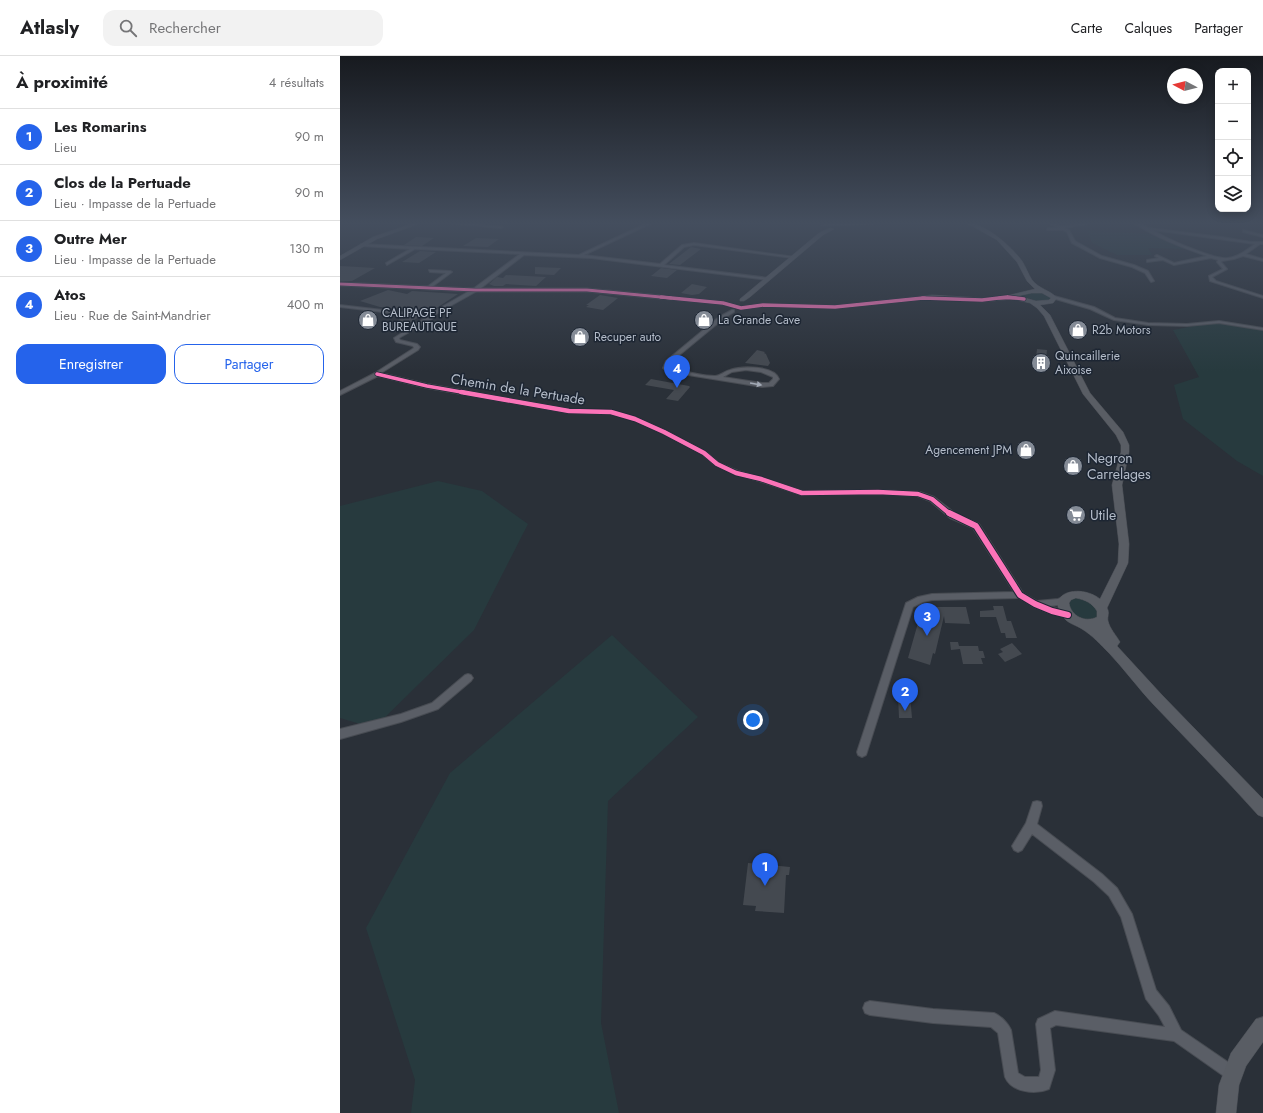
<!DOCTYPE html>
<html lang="fr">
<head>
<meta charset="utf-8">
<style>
  body { margin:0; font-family:Jost,sans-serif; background:#f2f2f2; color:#202124 }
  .controls { position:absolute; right:12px; top:12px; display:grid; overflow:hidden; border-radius:8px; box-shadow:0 2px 10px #0003 }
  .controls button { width:36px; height:36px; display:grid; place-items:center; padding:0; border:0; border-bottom:1px solid #e0e0e0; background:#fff; color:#202124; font:20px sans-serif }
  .compass { position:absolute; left:827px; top:12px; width:36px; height:36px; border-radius:50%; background:#fff; box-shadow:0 2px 10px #0003; rotate:277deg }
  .you { position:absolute; left:413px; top:664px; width:14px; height:14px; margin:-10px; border:3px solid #fff; border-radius:50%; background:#1a73e8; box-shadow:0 0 0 6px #1a73e833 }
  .badge { display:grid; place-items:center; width:26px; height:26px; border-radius:50%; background:#2563eb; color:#fff; font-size:13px; font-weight:700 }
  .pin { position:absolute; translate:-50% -33px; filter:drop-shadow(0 1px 2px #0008) }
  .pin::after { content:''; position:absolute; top:21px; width:14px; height:12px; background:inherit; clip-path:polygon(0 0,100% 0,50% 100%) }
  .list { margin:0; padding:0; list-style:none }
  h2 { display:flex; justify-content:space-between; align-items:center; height:52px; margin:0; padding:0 16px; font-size:17px }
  h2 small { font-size:13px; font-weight:400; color:#757577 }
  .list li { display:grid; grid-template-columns:26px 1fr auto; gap:12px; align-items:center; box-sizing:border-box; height:56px; padding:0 16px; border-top:1px solid #e0e0e0 }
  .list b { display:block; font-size:15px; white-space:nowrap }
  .list p { margin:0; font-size:13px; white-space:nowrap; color:#757577 }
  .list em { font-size:13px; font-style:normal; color:#757577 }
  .actions { display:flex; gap:8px; padding:12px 16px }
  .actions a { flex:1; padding:9px 0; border:1px solid #2563eb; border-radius:12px; text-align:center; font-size:14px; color:#2563eb }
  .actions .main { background:#2563eb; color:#fff }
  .icon { flex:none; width:22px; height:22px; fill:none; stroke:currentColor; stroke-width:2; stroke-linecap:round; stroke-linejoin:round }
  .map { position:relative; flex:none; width:923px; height:1057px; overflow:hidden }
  header { display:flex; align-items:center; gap:24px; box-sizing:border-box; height:56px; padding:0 20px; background:#fff; border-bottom:1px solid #e0e0e0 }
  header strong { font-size:19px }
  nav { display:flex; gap:22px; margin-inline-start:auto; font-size:14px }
  .search { width:280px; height:36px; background:#f2f2f2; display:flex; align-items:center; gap:10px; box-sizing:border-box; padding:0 14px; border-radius:12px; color:#757577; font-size:15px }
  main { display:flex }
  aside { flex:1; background:#fff }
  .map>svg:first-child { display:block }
  .green { fill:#273a3e }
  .building { fill:#444950 }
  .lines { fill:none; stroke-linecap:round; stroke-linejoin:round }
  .street-casing { stroke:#484c53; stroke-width:2 }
  .secondary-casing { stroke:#484c53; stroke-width:1 }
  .street { fill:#5a5e66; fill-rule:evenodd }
  .secondary { fill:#595d64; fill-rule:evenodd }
  .cycleway-far3-casing { stroke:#1d2633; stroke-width:4 }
  .cycleway-far2-casing { stroke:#1d2633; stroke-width:5 }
  .cycleway-far1-casing { stroke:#1d2633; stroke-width:6 }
  .cycleway-casing { stroke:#1d2633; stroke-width:8 }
  .cycleway-far3 { stroke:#fb73b8; stroke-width:3 }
  .cycleway-far2 { stroke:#fb73b8; stroke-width:3.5 }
  .cycleway-far1 { stroke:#fb73b8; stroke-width:4.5 }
  .cycleway { stroke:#fb73b8; stroke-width:6 }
  .oneway { fill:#a2a9b5 }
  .labels { text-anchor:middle; stroke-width:3; stroke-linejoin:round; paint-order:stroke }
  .far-poi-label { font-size:12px; fill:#b4bcc9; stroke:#1d2633; text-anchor:start }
  .street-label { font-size:14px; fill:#b4bcc9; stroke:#1d2633 }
  .poi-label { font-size:14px; fill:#b4bcc9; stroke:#1d2633; text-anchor:start }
</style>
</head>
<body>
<header>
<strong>Atlasly</strong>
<div class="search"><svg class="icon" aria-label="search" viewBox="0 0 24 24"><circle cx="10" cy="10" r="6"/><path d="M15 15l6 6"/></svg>Rechercher</div>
<nav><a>Carte</a><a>Calques</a><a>Partager</a></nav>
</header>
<main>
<aside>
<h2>À proximité<small>4 résultats</small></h2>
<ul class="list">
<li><span class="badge">1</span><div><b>Les Romarins</b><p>Lieu</p></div><em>90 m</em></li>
<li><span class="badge">2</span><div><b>Clos de la Pertuade</b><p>Lieu · Impasse de la Pertuade</p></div><em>90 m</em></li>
<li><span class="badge">3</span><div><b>Outre Mer</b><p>Lieu · Impasse de la Pertuade</p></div><em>130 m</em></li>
<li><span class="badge">4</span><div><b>Atos</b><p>Lieu · Rue de Saint-Mandrier</p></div><em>400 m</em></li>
</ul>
<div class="actions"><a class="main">Enregistrer</a><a>Partager</a></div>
</aside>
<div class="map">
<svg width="923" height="1057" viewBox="0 0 923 1057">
  <rect width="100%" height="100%" fill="#2a3038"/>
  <path class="green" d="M 748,175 L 814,178 L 844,193 L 808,192 L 812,199 L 777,199 L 752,187 Z
    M 697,235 L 714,242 L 703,247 L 682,240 L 681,239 Z
    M 875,266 L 923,272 L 923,420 L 897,405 L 843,363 L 834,329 L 859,321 L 833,274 Z
    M 98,425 L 142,435 L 188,468 L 134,574 L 34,672 L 0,662 L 0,450 Z
    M 746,540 L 764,561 L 740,567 L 724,544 Z
    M 272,579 L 358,661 L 268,745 L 261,967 L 279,1057 L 71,1057 L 75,1024 L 26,872 L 110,717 Z"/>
  <path class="building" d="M 76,181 L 94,182 L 82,190 L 64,189 Z
    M 136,182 L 159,183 L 148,191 L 123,190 Z
    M 351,191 L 361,193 L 340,209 L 329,208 Z
    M 80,195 L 96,196 L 79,207 L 62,206 Z
    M 0,210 L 19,211 L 18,211 L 35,212 L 12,225 L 0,225 Z
    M 195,211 L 221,212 L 214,219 L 195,218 Z
    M 321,212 L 337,214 L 327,222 L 311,220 Z
    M 166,219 L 206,221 L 196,230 L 166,228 L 163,230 L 154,230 L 149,228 L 157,221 L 163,222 Z
    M 352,228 L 367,231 L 359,238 L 352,239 L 341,237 Z
    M 48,234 L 67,238 L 72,235 L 118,238 L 92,255 L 77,256 L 72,256 L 74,254 L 40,251 L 20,245 Z
    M 260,239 L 278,242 L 263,254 L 246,251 L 249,249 L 246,249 Z
    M 65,260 L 79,261 L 56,276 L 42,274 Z
    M 697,293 L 707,294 L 705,313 L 695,312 Z
    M 417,294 L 425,296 L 424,297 L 426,298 L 430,307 L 428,310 L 405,307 Z
    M 311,323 L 349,330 L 350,331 L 338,345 L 326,343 L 334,334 L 305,329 Z
    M 653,550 L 663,550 L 667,565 L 671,565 L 677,582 L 666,582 L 665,577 L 661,577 L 656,561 L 640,561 L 640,555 L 654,554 Z
    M 594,551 L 626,551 L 630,568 L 605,567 L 604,560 L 595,598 L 593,597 L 590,609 L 568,602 L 578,567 L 582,568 L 586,556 Z
    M 610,586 L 618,586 L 619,590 L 638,590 L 639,595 L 643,595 L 645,602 L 641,602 L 643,608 L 623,608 L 620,593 L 611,594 Z
    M 672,587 L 682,598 L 665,606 L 658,598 L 663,596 L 660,593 Z
    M 558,639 L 570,639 L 572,662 L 559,662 Z
    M 408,807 L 450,811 L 449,819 L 446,819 L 444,857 L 415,855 L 416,850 L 403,849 Z"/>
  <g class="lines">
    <defs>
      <path id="street" d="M 108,167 L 123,167 L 163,171 L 161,172 Z
        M 307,167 L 312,167 L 244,199 L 320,208 L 342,189 L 354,187 L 455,201 L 453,202 L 354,189 L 344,191 L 324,209 L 429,222 L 428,224 L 251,202 L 184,199 L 137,235 L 96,258 L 92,263 L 59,282 L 60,284 L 77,288 L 80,291 L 78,294 L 41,317 L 87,328 L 229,353 L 273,355 L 297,362 L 326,375 L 366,396 L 379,407 L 398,415 L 423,422 L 462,435 L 538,434 L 580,436 L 594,441 L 616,458 L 639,468 L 683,537 L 697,545 L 718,543 L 724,541 L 727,542 L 728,544 L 727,546 L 719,549 L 709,550 L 731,557 L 732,559 L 731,561 L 728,562 L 709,557 L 692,550 L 679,542 L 592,544 L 583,546 L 573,551 L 527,696 L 526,699 L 522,701 L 518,699 L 517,696 L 566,547 L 578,541 L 592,538 L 674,536 L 633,472 L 610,462 L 590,445 L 577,440 L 538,438 L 462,439 L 419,425 L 394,418 L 375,409 L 362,398 L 322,377 L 293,364 L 271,358 L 229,357 L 87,332 L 38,320 L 0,339 L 0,335 L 35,317 L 74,292 L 73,290 L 56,286 L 54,282 L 90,259 L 77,260 L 0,251 L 0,249 L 77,258 L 93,256 L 133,233 L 180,198 L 75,193 L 47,209 L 46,207 L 70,193 L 22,190 L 21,188 L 239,199 Z
        M 708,167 L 713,167 L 721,170 L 752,167 L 724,172 L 729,174 L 735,185 L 762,200 L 794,209 L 808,215 L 814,225 L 811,226 L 805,217 L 792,211 L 760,202 L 732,187 L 727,176 L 723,174 L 707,174 L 708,172 L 718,172 Z
        M 794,167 L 799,167 L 809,172 L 882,181 L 911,186 L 923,186 L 923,188 L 920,188 L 906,198 L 923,203 L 923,205 L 903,200 L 894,203 L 882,205 L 881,206 L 887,213 L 872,221 L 876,225 L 923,240 L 923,242 L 870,225 L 869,220 L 883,213 L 877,206 L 878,204 L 871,202 L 834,209 L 823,204 L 807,206 L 807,204 L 819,202 L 815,200 L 817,199 L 834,207 L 867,200 C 843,192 814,181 794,167 ZM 813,174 L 915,188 C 907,194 898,201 888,202 C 874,204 825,182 813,174 Z
        M 903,174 L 923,179 L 923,181 L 903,176 Z
        M 89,214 L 110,215 L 112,216 L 89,233 L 87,232 L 87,231 L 106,217 L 90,216 Z
        M 714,240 L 754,251 L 775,262 L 808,267 L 847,268 L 879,265 L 923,272 L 923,274 L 879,267 L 847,270 L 808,269 L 774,264 L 750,253 L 712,242 L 712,240 Z
        M 392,254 L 394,254 L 394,256 L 383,263 L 337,301 L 330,307 L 329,311 C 343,315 361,320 375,320 C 380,320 385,315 390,314 C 401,310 434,309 439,323 L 433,330 L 422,331 L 342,318 L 324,313 L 323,312 L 326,305 L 379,261 ZM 406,314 L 421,316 L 433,321 L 433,323 L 429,327 L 422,327 L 383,321 L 392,316 Z
        M 128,618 L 131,619 L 133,622 L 131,625 L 98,653 L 61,666 L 0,683 L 0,673 L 61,658 L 92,647 L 125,619 Z
        M 697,745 L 701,746 L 702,750 L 697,768 L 762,818 L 777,832 L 792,858 L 816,934 L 829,950 L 841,974 L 898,1013 L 900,1018 L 898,1023 L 893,1025 L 888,1023 L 834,985 L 716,969 L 710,972 L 715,1014 L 709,1033 C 695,1039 671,1036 665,1021 L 658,977 L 651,971 L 593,967 L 530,959 L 525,957 L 523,952 L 525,947 L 530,945 L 593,953 L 654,957 C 661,960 668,967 671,974 L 678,1017 L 685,1021 L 699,1021 L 701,1014 L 696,968 L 698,963 L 715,955 L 825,971 L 819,960 L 806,943 L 781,861 L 769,840 L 754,826 L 692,778 L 682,794 L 678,796 L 674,794 L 672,790 L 686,767 L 693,746 Z"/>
      <path id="secondary" d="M 74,167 L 81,167 L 37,183 L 0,204 L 0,200 L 33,181 Z
        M 537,167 L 535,168 L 483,170 L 481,169 L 498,167 Z
        M 627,167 C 645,167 671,190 682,205 C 686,211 688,218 692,224 C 699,233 710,234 717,242 L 713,247 L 700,249 L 710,259 L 750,337 L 783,376 L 789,389 L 789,396 L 782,429 L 789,488 L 788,507 L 767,552 C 770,557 767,560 768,565 C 770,573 776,579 780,586 L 777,590 L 822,639 L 923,743 L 923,761 L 918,759 C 884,721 848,685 813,648 C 798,632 785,614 769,597 C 761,589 752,579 742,573 C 736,569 729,568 724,562 C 703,537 740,527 760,543 L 778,507 L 779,488 L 772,429 L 781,396 L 781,389 L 776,379 L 743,338 L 704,260 L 697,252 L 690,247 L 672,243 L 642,246 L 592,243 L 495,253 L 423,251 L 401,254 L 383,249 L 247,236 L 135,236 L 0,230 L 0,226 L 135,232 L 247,232 L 383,245 L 401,250 L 423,247 L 495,249 L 592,239 L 642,242 L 666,240 L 695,233 L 687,225 L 677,206 L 657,184 ZM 692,237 L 702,237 L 711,242 L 709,244 L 696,245 L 678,240 ZM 736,542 C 746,544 752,547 757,555 L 757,561 C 745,567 731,560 729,547 L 731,544 Z
        M 490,172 L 494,173 L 483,179 L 410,241 L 404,245 L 400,245 L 400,243 L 479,177 Z
        M 923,961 L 923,986 L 906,1010 L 899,1029 L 896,1057 L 876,1057 L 879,1029 L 891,997 L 916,963 Z"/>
    </defs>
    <use href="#street" class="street-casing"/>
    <use href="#secondary" class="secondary-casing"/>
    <use href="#street" class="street"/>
    <use href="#secondary" class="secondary"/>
    <defs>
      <path id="cycleway-far3" d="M 0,228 L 135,234 L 247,234 L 331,242
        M 582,242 L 585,242
        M 659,242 L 676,242"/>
      <path id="cycleway-far2" d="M 321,241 L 383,247 L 401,252 L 423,249 L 495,251 L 583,242 L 642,244 L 667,241
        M 668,241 L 684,243
        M 37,318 L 87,330 L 127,337"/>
      <path id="cycleway-far1" d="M 121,336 L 229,355 L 271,356 L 295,363 L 324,376 L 364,397 L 377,408 L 396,417 L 421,423 L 462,437 L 538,436 L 578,438 L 592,443 L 610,458"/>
      <path id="cycleway" d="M 609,457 L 636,470 L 680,539 L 695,548 L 712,555 L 728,559"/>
    </defs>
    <use href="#cycleway-far3" class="cycleway-far3-casing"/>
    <use href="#cycleway-far2" class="cycleway-far2-casing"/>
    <use href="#cycleway-far1" class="cycleway-far1-casing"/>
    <use href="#cycleway" class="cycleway-casing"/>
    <use href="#cycleway-far3" class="cycleway-far3"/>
    <use href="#cycleway-far2" class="cycleway-far2"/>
    <use href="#cycleway-far1" class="cycleway-far1"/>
    <use href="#cycleway" class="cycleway"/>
  </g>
  <defs><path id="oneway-solid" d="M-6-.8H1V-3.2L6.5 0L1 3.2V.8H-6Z"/></defs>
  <use class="oneway" href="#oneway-solid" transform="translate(416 328) rotate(10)"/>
  <linearGradient id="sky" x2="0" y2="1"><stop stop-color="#171a1f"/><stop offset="0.53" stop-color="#444e5e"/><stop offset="1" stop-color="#444e5e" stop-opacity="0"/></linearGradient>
  <rect width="923" height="315" fill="url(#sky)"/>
  <defs>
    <symbol id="shop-disc" viewBox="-11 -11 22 22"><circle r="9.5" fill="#848b96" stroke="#1d2633"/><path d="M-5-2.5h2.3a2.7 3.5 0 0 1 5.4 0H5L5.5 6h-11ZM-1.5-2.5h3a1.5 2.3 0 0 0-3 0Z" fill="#fff"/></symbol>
    <symbol id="building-disc" viewBox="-11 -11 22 22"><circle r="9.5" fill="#848b96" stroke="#1d2633"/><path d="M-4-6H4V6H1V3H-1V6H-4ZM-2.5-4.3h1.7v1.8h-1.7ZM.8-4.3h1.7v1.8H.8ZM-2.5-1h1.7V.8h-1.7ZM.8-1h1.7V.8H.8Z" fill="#fff"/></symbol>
    <symbol id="supermarket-disc" viewBox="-11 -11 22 22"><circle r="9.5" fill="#848b96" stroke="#1d2633"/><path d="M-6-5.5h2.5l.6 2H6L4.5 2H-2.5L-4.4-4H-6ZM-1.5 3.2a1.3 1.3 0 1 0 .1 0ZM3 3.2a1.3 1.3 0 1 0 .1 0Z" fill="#fff"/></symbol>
  </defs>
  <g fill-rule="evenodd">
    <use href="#shop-disc" x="17" y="253" width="22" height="22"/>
    <use href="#shop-disc" x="353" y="253" width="22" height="22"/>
    <use href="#shop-disc" x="727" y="263" width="22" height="22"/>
    <use href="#shop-disc" x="229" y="270" width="22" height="22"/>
    <use href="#building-disc" x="690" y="296" width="22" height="22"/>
    <use href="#shop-disc" x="675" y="383" width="22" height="22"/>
    <use href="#shop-disc" x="722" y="399" width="22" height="22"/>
    <use href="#supermarket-disc" x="725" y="448" width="22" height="22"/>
  </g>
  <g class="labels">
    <g class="far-poi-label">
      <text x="42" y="261">CALIPAGE PF<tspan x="42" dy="14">BUREAUTIQUE</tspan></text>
      <text x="378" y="268">La Grande Cave</text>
      <text x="752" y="278">R2b Motors</text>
      <text x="254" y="285">Recuper auto</text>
      <text x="715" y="304">Quincaillerie<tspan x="715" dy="14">Aixoise</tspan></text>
      <text x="672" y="398" text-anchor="end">Agencement JPM</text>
    </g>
    <g class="street-label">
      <text transform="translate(178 333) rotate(9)" y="5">Chemin de la Pertuade</text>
    </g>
    <g class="poi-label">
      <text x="747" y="407">Negron<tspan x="747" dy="16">Carrelages</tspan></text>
      <text x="750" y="464">Utile</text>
    </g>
  </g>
</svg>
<div class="controls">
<button>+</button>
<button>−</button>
<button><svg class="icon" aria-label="locate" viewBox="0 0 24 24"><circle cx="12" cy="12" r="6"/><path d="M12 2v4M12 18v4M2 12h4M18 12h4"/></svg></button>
<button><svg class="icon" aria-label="layers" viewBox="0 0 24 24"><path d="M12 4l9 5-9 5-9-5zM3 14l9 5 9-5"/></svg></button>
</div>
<svg class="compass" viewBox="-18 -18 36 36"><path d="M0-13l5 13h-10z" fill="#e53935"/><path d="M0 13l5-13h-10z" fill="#757577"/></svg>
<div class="you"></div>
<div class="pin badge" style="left:425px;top:830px">1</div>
<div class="pin badge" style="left:565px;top:655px">2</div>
<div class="pin badge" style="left:587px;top:580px">3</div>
<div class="pin badge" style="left:337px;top:332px">4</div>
</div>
</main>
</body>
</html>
